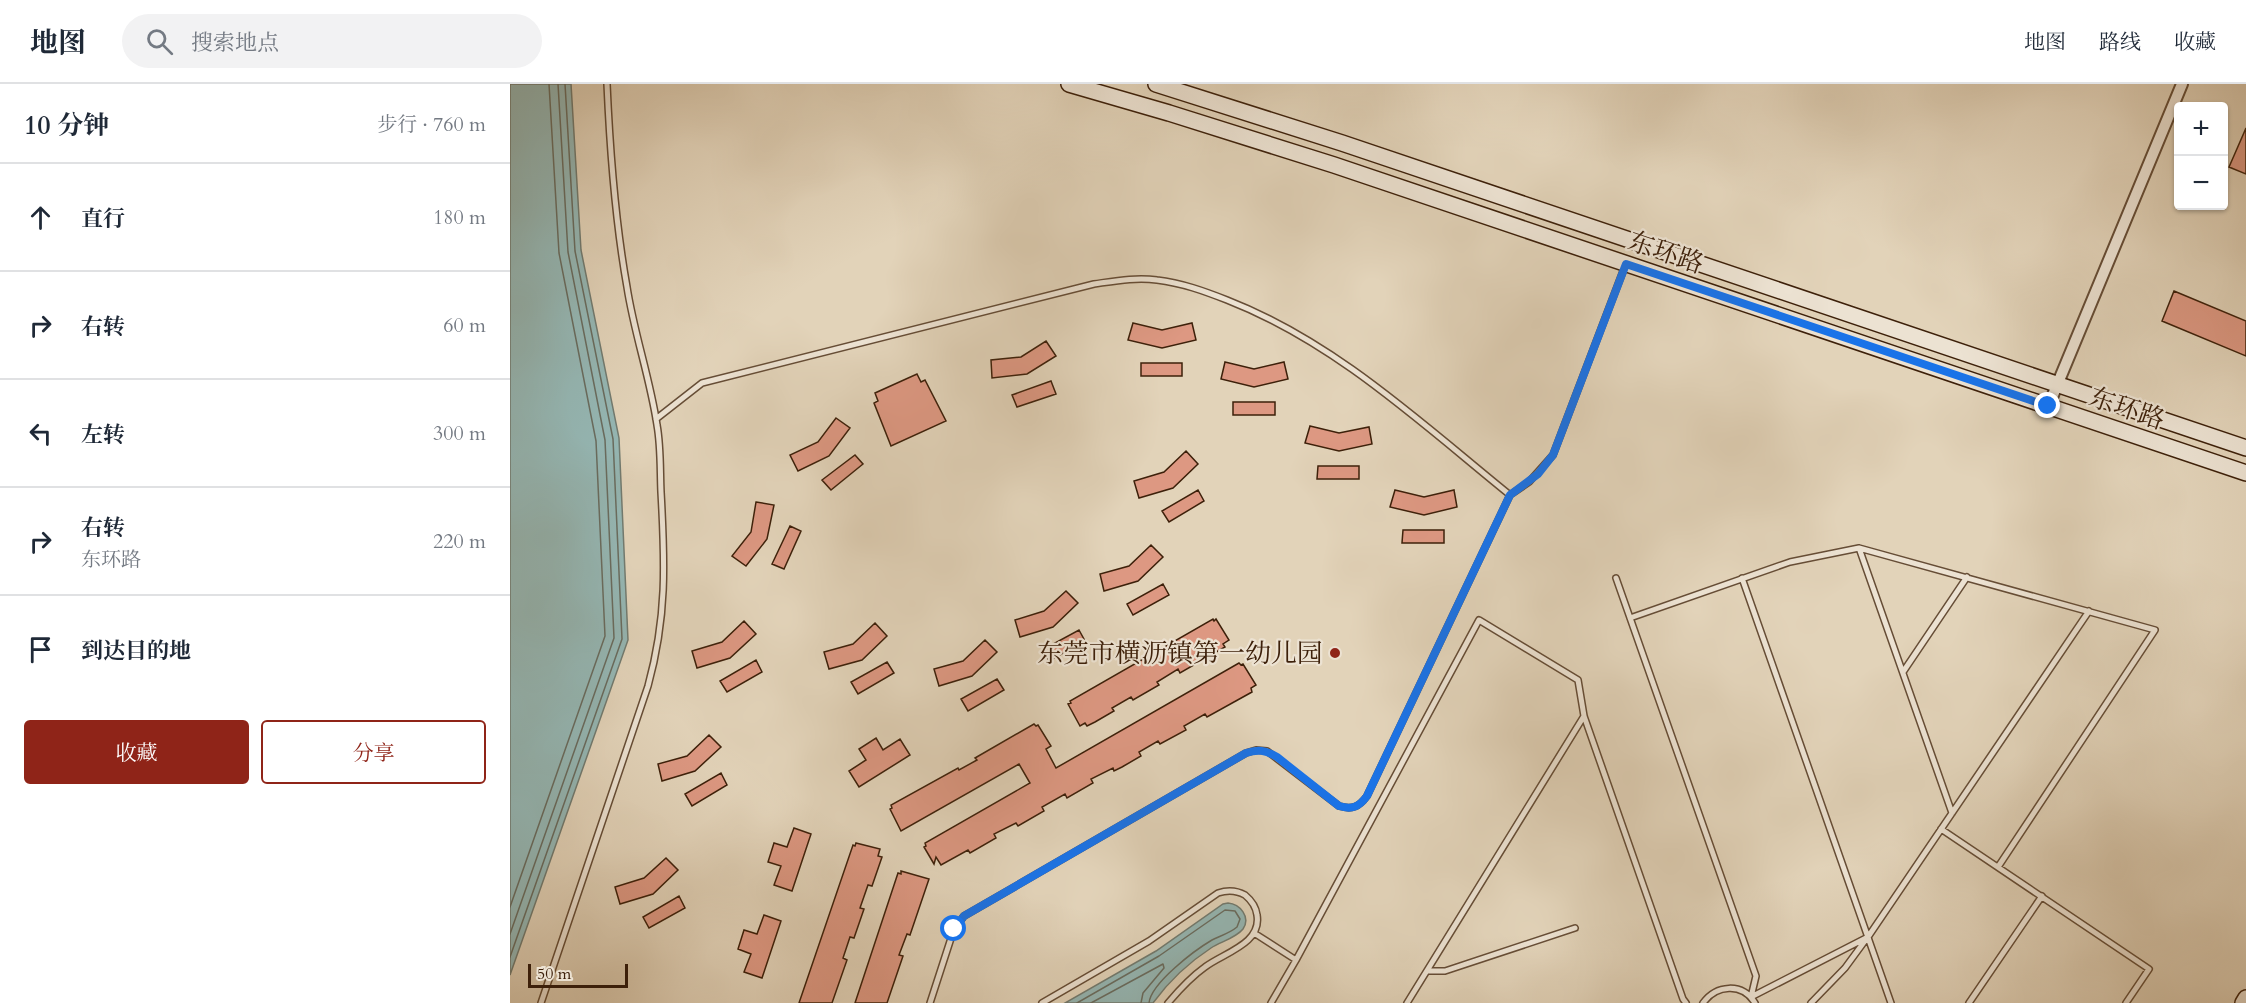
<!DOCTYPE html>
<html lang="zh">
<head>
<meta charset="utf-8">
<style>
  body { margin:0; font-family:Cardo,"Noto Serif SC",serif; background:#f2f2f3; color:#1f2937 }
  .controls { position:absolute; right:18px; top:18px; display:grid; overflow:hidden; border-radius:6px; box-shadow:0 2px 4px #0004 }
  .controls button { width:54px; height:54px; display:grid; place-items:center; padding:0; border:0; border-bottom:2px solid #e0e1e3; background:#fff; color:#1f2937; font:30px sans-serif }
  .scale { position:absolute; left:18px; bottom:15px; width:100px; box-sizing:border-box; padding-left:6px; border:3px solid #3d200a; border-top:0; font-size:16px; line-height:21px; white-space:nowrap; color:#3d200a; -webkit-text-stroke:4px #ece2d2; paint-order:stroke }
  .stop { position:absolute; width:18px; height:18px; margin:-14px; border:4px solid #1a73e8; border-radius:50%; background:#fff }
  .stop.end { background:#1a73e8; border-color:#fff; box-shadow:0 2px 6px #0008 }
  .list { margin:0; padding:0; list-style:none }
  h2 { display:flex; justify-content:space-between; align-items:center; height:78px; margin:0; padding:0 24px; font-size:26px }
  h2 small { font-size:20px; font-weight:400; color:#747a83 }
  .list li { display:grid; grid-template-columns:39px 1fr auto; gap:18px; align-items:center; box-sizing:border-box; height:108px; padding:0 24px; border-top:2px solid #e0e1e3 }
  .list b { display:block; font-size:22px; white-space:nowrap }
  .list p { margin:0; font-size:20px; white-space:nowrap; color:#747a83 }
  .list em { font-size:20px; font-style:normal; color:#747a83 }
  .actions { display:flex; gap:12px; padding:18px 24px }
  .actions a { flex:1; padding:14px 0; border:2px solid #8f2418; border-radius:6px; text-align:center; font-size:21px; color:#8f2418 }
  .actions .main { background:#8f2418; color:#fff }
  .icon { flex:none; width:33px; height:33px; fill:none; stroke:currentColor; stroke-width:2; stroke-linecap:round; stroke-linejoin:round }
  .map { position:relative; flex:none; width:1736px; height:919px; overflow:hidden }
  header { display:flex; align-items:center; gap:36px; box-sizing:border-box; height:84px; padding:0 30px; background:#fff; border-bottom:2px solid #e0e1e3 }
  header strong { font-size:28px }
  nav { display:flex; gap:33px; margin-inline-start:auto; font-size:21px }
  .search { width:420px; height:54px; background:#f2f2f3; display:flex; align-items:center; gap:15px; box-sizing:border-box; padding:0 21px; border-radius:33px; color:#747a83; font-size:22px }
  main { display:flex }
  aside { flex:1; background:#fff }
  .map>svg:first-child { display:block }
  .water { fill:#95b7b4; stroke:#727b70; stroke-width:1.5 }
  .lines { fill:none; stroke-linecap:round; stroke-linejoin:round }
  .shore { stroke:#696c5f; stroke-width:1.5 }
  .building { fill:#dd9882; stroke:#3d200a; stroke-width:1.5 }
  .service-casing { stroke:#664d36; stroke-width:8 }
  .minor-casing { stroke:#664d36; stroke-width:14 }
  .secondary-casing { stroke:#3d200a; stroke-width:18 }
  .service { stroke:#ece2d2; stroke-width:5 }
  .minor { stroke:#ece2d2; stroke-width:10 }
  .secondary { stroke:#ece2d2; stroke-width:15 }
  .route { stroke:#1a73e8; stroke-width:8 }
  .poi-dot { fill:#8f2418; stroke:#ece2d2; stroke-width:2 }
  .labels { text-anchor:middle; stroke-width:4.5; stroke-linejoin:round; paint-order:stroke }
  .street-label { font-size:26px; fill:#3d200a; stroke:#ece2d2 }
  .poi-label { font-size:26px; fill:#3d200a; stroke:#ece2d2; text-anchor:end }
</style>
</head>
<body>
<header>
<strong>地图</strong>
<div class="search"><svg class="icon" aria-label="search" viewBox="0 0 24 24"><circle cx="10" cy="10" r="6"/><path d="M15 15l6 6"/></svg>搜索地点</div>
<nav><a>地图</a><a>路线</a><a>收藏</a></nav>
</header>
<main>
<aside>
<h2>10 分钟<small>步行 · 760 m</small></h2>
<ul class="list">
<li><svg class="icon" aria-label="ahead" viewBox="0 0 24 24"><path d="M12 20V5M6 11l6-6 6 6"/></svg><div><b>直行</b></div><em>180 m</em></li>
<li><svg class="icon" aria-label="right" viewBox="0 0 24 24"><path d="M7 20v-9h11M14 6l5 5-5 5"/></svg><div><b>右转</b></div><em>60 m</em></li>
<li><svg class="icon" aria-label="left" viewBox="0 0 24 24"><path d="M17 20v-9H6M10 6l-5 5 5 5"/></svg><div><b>左转</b></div><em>300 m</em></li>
<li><svg class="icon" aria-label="right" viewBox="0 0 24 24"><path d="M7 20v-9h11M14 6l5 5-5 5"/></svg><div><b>右转</b><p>东环路</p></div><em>220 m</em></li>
<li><svg class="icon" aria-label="arrive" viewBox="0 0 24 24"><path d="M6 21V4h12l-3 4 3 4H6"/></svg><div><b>到达目的地</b></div></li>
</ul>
<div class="actions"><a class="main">收藏</a><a>分享</a></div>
</aside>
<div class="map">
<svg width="1736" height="919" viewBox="0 0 1736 919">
  <rect width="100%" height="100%" fill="#e2d3b9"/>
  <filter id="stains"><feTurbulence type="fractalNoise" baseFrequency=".00333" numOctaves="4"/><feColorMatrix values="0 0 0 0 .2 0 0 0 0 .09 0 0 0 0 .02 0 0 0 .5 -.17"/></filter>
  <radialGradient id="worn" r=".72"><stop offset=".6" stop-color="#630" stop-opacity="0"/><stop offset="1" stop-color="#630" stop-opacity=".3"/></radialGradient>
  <path class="water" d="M 0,0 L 61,0 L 71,166 L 109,354 L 118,556 L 0,891 Z
    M 718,819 C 730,820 741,833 733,845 C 726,854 710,858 701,864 C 678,879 659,897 643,919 L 555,919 L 646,867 L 713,820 Z"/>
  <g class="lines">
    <path class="shore" d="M 0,823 L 95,552 L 86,357 L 49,169 L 39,0
      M 0,850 L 104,554 L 95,356 L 58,168 L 48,0
      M 0,873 L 112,555 L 103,355 L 65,167 L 55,0
      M 567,919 L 649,872 L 715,826 L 725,827 L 730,835 L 727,843 C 720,849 710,852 702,856 C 685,866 641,899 639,919
      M 581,919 L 653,880 L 654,884 L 633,909 L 631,919"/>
  </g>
  <path class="building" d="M 1736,44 L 1736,90 L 1719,83 Z
    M 1664,207 L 1736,237 L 1736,272 L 1652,237 Z
    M 623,239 L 652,246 L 682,239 L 686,256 L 652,264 L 618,256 Z
    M 536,257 L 546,272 L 517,290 L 482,294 L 481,276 L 511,273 Z
    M 715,278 L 744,285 L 774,278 L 778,295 L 744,303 L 711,295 Z
    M 631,279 L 672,279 L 672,292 L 631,292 Z
    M 407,290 L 411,298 L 415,296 L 436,337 L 381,362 L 364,319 L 368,317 L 365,309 Z
    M 541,297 L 546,310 L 507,323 L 502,311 Z
    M 723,318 L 765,318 L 765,331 L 723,331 Z
    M 326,334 L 340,344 L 319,372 L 288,387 L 280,371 L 308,358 Z
    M 800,342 L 829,349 L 859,343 L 862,360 L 829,367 L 795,359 Z
    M 676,367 L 688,380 L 663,404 L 629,414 L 624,397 L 654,388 Z
    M 345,371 L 353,380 L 321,406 L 312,396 Z
    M 808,382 L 849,382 L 849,395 L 807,395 Z
    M 688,406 L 694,417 L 659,438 L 652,427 Z
    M 885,406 L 914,413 L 944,406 L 947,423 L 914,431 L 880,423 Z
    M 246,418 L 264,421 L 257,455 L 236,482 L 222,472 L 241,448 Z
    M 280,442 L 291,447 L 274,485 L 262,480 Z
    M 893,446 L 934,446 L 934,459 L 892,459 Z
    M 641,461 L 653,473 L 628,497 L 594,507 L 590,490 L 619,482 Z
    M 653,500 L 659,511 L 623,531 L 617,520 Z
    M 556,507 L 568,519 L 543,543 L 510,553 L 505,536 L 534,527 Z
    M 703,535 L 704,537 L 706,535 L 719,556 L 713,560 L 715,563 L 670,589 L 668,585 L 647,598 L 649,601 L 623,616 L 621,613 L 602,624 L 604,627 L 585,638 L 577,642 L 575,639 L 570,642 L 558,620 L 561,619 L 560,617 Z
    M 234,537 L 246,550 L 220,574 L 187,584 L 182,567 L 212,558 Z
    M 365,539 L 377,552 L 352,576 L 319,585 L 314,568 L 343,560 Z
    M 569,546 L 575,557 L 539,577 L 532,566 Z
    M 475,556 L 487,568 L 462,592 L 429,602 L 424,585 L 453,577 Z
    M 246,576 L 252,588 L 217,608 L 210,597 Z
    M 377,578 L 384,589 L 348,610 L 341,598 Z
    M 729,579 L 731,581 L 733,580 L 746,601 L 741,604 L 742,608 L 697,633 L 695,630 L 674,642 L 676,646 L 650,660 L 648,657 L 629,668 L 631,672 L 612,683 L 604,687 L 603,684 L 581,695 L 583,699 L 557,714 L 555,710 L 532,723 L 534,727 L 508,742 L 506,739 L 484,750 L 486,754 L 460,769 L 458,766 L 431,781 L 426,773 L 424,780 L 414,763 L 416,762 L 415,759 L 520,699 L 509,680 L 391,747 L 380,725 L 382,724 L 381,721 L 448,684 L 449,686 L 467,676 L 465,674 L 524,640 L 526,642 L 528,641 L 541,662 L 536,665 L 546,684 Z
    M 487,595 L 494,606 L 458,627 L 451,615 Z
    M 199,651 L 211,663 L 185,687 L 152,697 L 148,680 L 177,672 Z
    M 366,654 L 373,666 L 390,655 L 400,671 L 349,703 L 339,687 L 356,676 L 349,665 Z
    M 211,689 L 217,701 L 182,722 L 175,710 Z
    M 284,744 L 301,750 L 282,807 L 264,801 L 271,782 L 258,778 L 264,759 L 277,763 Z
    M 346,759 L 370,765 L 368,772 L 372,773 L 362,802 L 358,801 L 350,824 L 354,825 L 344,854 L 340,853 L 333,874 L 337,876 L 322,919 L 289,919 L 343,761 L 345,762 Z
    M 156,774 L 168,786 L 143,810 L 110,820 L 105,803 L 134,794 Z
    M 391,787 L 419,795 L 400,851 L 397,850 L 389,871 L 393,872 L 377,919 L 345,919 L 388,789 L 391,790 Z
    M 169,812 L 175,824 L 139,844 L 133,833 Z
    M 254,831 L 271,837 L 252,894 L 234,888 L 241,870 L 228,865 L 234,846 L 247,850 Z"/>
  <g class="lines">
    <defs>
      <path id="service" d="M 146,335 L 192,299 L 584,200 C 605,197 626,193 647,196 C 672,199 694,207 717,216 C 825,258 911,339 1000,411
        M 1349,464 L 1442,729
        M 1106,494 L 1246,892 L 1241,913
        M 1232,494 L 1381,919
        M 1120,534 L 1280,478 L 1349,464 L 1645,546 L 1488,783
        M 1393,588 L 1457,493
        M 1431,745 L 1639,885 L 1616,919
        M 744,849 L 786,876
        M 917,887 L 935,887 L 1065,844
        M 1241,913 L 1358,853 L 1579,527
        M 31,919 L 138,602 C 157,533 155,479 151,408 C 150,386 151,363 147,341 C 140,294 124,249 117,203 C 105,136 100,68 97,0
        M 420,919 L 444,845 L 454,832 L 736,669 L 746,666 L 757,667 L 829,722 C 842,726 849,723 857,712 L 1000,411 L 1019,398 L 1043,371 L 1115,182
        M 532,919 L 639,857 L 708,809 C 717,806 726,806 735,811 C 741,816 746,823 747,831 C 752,860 713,869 695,883 C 681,893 669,906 658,919
        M 761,919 L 786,876 L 969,536 L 1068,596 L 1074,632 L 1173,915 L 1176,919
        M 897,919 L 1074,632
        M 1193,919 C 1206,901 1232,898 1245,919
        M 1301,919 L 1335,884 L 1357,854
        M 1459,919 L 1532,812"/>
      <path id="minor" d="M 1538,323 L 1672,0"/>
      <path id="secondary" d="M 559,0 L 659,29 L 824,81 L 1736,389
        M 646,0 L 832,59 L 1736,364
        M 1733,919 L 1736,914"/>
    </defs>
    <use href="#service" class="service-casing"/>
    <use href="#minor" class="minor-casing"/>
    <use href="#secondary" class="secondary-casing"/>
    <use href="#service" class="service"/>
    <use href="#minor" class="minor"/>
    <use href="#secondary" class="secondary"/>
  </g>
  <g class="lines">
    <path class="route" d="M 444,845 L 454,832 L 736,669 C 748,665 755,666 767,673 L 829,722 C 842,726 849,723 857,712 L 1000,411 L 1028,390 L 1043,371 L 1116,180 L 1538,322"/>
  </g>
  <circle class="poi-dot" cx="825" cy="569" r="6"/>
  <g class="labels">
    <g class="street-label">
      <text transform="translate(1156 168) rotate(19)" y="9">东环路</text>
      <text transform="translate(1617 324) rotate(19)" y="9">东环路</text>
    </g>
    <g class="poi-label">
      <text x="813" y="578">东莞市横沥镇第一幼儿园</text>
    </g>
  </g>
  <rect width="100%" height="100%" filter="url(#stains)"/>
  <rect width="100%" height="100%" fill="url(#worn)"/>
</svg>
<div class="controls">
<button>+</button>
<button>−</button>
</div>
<div class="scale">50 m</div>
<div class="stop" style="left:444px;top:845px"></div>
<div class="stop end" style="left:1538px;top:322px"></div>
</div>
</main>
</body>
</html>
